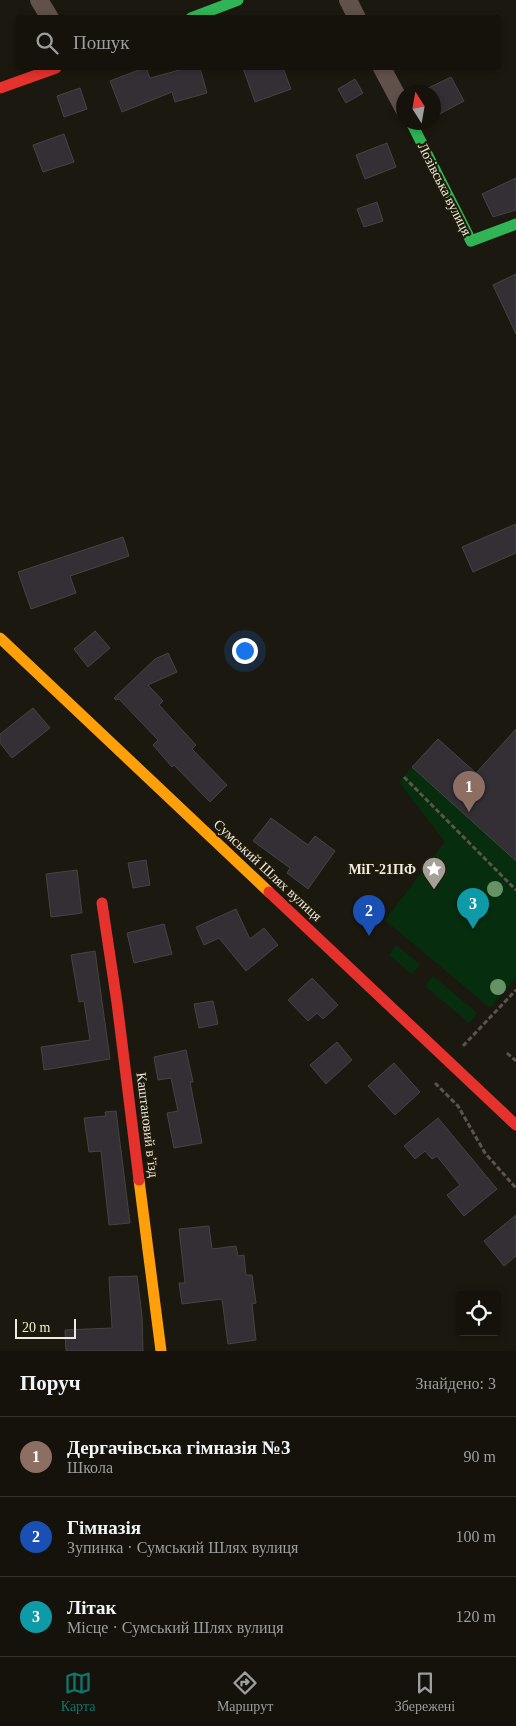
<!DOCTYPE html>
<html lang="uk">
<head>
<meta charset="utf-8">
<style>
  body { margin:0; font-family:"Times New Roman",serif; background:#212019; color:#f1f3f6 }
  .controls { position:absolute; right:15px; bottom:15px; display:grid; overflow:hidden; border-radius:5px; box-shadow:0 2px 8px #0003 }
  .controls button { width:45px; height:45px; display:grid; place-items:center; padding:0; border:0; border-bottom:1px solid #33322c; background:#14120b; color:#f1f3f6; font:25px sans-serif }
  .compass { position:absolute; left:396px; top:85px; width:45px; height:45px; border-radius:50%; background:#14120b; box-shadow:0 2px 8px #0003; rotate:349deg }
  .scale { position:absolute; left:15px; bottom:12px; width:61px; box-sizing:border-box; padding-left:5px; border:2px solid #eeeae0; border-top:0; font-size:14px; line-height:18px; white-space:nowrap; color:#eeeae0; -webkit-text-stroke:4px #201a0a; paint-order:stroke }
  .you { position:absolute; left:244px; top:650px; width:18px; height:18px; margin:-12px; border:4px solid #fff; border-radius:50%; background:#1a73e8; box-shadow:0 0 0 8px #1a73e833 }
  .badge { display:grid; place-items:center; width:32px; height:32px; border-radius:50%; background:#0f766e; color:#fff; font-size:16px; font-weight:700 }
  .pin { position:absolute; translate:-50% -41px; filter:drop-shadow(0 1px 2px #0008) }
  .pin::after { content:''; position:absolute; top:26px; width:18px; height:15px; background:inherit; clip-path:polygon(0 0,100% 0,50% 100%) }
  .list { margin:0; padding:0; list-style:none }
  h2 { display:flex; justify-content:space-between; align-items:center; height:65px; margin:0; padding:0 20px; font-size:21px }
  h2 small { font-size:16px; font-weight:400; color:#9d9e9d }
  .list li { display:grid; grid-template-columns:32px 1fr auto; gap:15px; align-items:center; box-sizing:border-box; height:80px; padding:0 20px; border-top:1px solid #33322c }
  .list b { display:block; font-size:19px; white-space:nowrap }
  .list p { margin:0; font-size:16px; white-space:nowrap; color:#9d9e9d }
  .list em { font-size:16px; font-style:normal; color:#9d9e9d }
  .icon { flex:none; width:28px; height:28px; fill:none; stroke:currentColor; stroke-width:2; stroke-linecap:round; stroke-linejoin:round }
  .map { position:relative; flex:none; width:516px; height:1351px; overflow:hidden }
  .search { position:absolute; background:#14120b; box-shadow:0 2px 8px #0003; left:15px; right:15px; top:15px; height:55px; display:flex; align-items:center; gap:12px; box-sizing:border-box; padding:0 18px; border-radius:5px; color:#9d9e9d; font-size:19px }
  .sheet { height:305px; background:#14120b }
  nav { display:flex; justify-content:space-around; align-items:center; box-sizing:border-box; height:70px; border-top:1px solid #33322c; background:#14120b; font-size:14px; color:#9d9e9d }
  nav a { display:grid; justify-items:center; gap:2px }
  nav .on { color:#0f766e }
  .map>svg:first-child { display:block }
  .green { fill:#062e0e }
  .building { fill:#332f35; stroke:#464443 }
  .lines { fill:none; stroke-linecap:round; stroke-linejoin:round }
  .path { stroke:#5d534d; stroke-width:3; stroke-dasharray:5 2.5; stroke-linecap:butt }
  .street { stroke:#61514b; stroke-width:18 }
  .fast { stroke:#30b455; stroke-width:11 }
  .slow { stroke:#ff9f0a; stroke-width:11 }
  .jam { stroke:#e5322d; stroke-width:11 }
  .tree { fill:#659365 }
  .labels { text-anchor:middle; stroke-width:4.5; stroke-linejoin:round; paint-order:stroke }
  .street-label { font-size:14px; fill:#eeeae0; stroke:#201a0a }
  .poi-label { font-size:14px; font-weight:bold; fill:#eeeae0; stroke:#201a0a; text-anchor:end }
</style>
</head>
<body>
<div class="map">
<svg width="516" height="1351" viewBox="0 0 516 1351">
  <rect width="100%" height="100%" fill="#1b180f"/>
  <path class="green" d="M 412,767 L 516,861 L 516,978 L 490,1008 L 385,920 L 445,842 L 399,782 Z
    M 396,945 L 420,964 L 412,974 L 389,955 Z
    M 433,976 L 477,1013 L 469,1023 L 425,986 Z"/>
  <path class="building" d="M 144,68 L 146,68 L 150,78 L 187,68 L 200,68 L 207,93 L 175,102 L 172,92 L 122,112 L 110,81 Z
    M 243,68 L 283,68 L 291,89 L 255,102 Z
    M 451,77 L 464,101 L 434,117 L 434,92 L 420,92 Z
    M 355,79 L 363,93 L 346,103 L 338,89 Z
    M 80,88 L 87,109 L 64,117 L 57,96 Z
    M 64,134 L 74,162 L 43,172 L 33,145 Z
    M 387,143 L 396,167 L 365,179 L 356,155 Z
    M 516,178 L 516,210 L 493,217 L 482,194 Z
    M 377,202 L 383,221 L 364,227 L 357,209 Z
    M 516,274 L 516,334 L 493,285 Z
    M 516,524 L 516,553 L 473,572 L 462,547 Z
    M 123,537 L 129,556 L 70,576 L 76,593 L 31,609 L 18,572 Z
    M 95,631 L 110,648 L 88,667 L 74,649 Z
    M 168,653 L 177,672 L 148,685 L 163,701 L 159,705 L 196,745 L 192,749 L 227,785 L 210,802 L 174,765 L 172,767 L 153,745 L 158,740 L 119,699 L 116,700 L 114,698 L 155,659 Z
    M 33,708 L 50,728 L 12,758 L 0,743 L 0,734 Z
    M 516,729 L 516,861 L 412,767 L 438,739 L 476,773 Z
    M 271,818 L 308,845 L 315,836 L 335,851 L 308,889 L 287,873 L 290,868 L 253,841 Z
    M 146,860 L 150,885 L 133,888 L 128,863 Z
    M 77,870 L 82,913 L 51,917 L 46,874 Z
    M 236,909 L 250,939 L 264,928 L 278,945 L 246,971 L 219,938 L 204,945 L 196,927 Z
    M 164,924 L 172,954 L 134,963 L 127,933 Z
    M 95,951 L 110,1059 L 44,1070 L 41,1047 L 90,1040 L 84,1001 L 79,1002 L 71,955 Z
    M 312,978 L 338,1005 L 323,1019 L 317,1013 L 308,1021 L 288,1000 Z
    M 213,1001 L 218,1024 L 199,1028 L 194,1004 Z
    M 337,1042 L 352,1060 L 326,1084 L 310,1065 Z
    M 186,1050 L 193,1082 L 190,1082 L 202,1143 L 174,1148 L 167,1113 L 178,1111 L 171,1078 L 158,1080 L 154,1057 Z
    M 394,1063 L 420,1092 L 395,1115 L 368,1086 Z
    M 116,1111 L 130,1223 L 109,1225 L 101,1151 L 89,1152 L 84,1118 L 106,1116 L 105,1112 Z
    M 438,1118 L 497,1189 L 464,1216 L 447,1195 L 460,1185 L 437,1156 L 432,1159 L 425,1151 L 415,1159 L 404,1146 Z
    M 516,1215 L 516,1256 L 504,1266 L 484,1241 Z
    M 209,1226 L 212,1249 L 236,1246 L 238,1256 L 244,1255 L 246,1275 L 252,1275 L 256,1303 L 252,1304 L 256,1340 L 228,1344 L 222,1299 L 182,1304 L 179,1283 L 185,1283 L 179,1229 Z
    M 137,1276 L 142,1316 L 143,1351 L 66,1351 L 65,1330 L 112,1328 L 109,1277 Z"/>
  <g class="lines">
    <path class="path" d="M 404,777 L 516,890
      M 463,1046 L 516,990
      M 507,1053 L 516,1061
      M 435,1083 L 458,1106 L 485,1153 L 516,1188"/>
    <path class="street" d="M 39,0 L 50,18
      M 348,0 L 357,18
      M 382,68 L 404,109"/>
    <path class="fast" d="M 191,18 L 238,0
      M 411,122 L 471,241 L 516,224"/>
    <path class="slow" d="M 0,638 L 269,892
      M 139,1180 L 161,1351"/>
    <path class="jam" d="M 0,88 L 56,68
      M 269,892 L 516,1125
      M 102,903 L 117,1003 L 139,1180"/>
  </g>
  <g class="tree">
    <circle cx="495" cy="889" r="8"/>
    <circle cx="498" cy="987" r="8"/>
  </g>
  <defs>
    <symbol id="sight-pin" viewBox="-11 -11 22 30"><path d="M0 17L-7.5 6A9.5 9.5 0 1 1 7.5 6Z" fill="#a4a097" stroke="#201a0a"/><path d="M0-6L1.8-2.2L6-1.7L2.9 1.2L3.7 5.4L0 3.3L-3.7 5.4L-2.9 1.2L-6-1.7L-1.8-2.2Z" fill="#fff"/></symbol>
  </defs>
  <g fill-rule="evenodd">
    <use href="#sight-pin" x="420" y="855" width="28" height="38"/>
  </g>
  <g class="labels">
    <g class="street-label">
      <text transform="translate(445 189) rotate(63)" y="5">Лозівська вулиця</text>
      <text transform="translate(268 870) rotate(43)" y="5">Сумський Шлях вулиця</text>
      <text transform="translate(148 1125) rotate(83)" y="5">Каштановий в’їзд</text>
    </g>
    <g class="poi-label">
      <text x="416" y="874">МіГ-21ПФ</text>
    </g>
  </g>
</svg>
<div class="controls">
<button><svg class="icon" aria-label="locate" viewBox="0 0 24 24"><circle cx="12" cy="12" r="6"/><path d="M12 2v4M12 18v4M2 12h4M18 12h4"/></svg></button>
</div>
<svg class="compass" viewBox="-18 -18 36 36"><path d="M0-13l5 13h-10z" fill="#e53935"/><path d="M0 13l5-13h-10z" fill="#9d9e9d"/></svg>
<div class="scale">20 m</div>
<div class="you"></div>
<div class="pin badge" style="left:469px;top:812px;background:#8d6e63">1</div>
<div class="pin badge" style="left:369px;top:936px;background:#1a4fb4">2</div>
<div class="pin badge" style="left:473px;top:929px;background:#0f9aa8">3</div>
<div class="search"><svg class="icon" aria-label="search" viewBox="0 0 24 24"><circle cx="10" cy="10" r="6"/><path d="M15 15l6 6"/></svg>Пошук</div>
</div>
<section class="sheet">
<h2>Поруч<small>Знайдено: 3</small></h2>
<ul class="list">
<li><span class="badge" style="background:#8d6e63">1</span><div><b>Дергачівська гімназія №3</b><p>Школа</p></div><em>90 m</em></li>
<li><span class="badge" style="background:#1a4fb4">2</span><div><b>Гімназія</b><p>Зупинка · Сумський Шлях вулиця</p></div><em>100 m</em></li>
<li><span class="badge" style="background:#0f9aa8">3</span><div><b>Літак</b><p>Місце · Сумський Шлях вулиця</p></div><em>120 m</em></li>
</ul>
</section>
<nav>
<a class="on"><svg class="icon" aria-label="map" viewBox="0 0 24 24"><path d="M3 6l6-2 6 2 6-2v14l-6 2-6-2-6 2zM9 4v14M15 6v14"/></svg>Карта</a>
<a><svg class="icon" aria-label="directions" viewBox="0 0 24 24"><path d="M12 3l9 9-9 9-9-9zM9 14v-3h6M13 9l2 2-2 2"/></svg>Маршрут</a>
<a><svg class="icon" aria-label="saved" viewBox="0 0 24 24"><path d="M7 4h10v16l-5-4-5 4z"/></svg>Збережені</a>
</nav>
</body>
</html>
